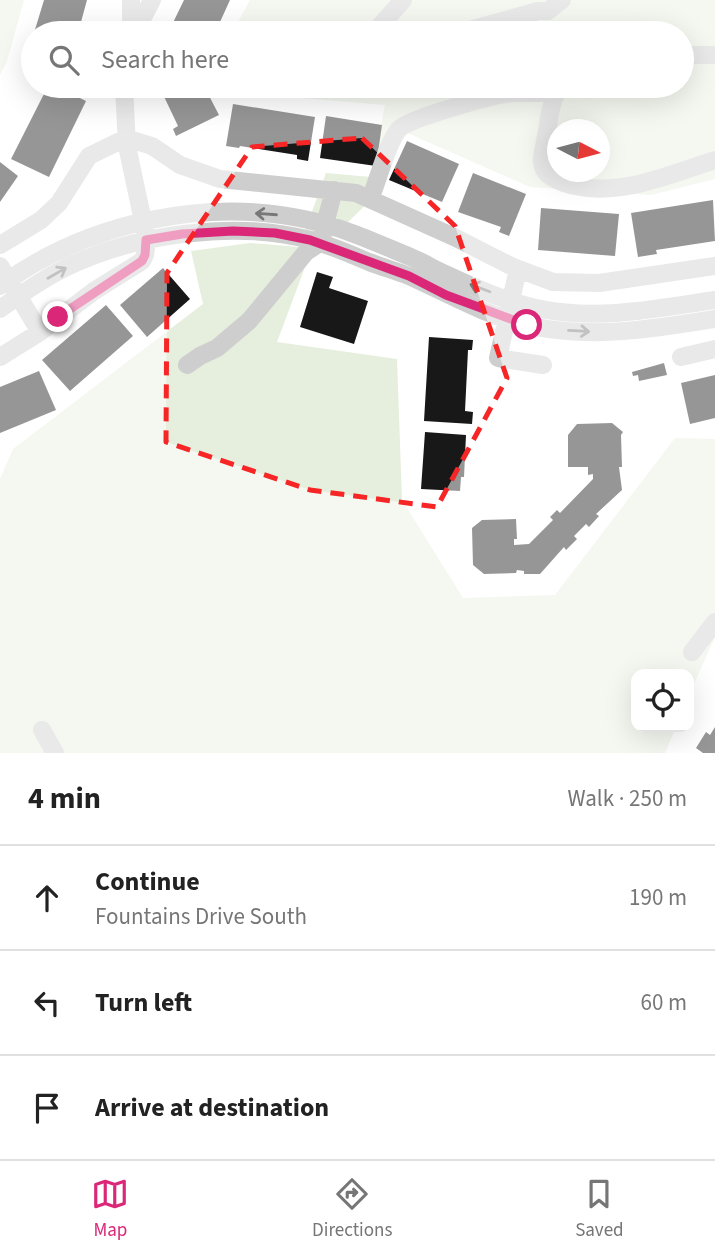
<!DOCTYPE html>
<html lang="en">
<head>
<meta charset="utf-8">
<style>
  body { margin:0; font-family:"Source Sans 3",sans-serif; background:#f6f6f6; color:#222 }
  .controls { position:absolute; right:21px; bottom:21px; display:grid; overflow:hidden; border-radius:14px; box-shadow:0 7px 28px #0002 }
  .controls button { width:63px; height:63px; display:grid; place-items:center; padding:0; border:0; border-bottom:2px solid #e0e0e0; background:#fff; color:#222; font:35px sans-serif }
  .compass { position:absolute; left:547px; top:119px; width:63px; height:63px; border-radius:50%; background:#fff; box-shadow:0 7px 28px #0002; rotate:96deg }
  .stop { position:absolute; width:21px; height:21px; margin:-16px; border:5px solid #db2777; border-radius:50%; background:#fff }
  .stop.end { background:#db2777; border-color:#fff; box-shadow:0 2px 7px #0008 }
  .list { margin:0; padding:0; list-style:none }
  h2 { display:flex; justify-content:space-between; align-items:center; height:91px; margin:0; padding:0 28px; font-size:30px }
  h2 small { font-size:23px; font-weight:400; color:#767676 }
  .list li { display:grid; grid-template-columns:46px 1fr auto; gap:21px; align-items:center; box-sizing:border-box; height:105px; padding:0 28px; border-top:2px solid #e0e0e0 }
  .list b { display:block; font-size:26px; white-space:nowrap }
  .list p { margin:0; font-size:23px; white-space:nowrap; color:#767676 }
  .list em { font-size:23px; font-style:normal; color:#767676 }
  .icon { flex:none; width:38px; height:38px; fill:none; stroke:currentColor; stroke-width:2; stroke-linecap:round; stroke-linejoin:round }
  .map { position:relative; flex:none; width:715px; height:753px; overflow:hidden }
  .search { position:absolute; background:#fff; box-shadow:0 7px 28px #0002; left:21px; right:21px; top:21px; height:77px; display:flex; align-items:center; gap:18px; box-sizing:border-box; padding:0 24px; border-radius:38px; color:#767676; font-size:26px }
  .sheet { height:406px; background:#fff }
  nav { display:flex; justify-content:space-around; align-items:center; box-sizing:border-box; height:98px; border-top:2px solid #e0e0e0; background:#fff; font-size:19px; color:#767676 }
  nav a { display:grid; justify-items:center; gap:4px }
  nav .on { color:#db2777 }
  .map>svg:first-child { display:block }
  .green { fill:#e6efde; fill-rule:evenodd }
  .building { fill:#181818 }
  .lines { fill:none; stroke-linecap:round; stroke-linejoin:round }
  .minor { stroke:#cecece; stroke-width:18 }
  .oneway { stroke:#787878 }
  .route { stroke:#db2777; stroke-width:9 }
  .marked { fill:none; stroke:#f62526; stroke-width:5; stroke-dasharray:14 9; stroke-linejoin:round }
</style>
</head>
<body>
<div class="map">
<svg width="715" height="753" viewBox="0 0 715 753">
  <rect width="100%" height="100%" fill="#fff"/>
  <path class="green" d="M 0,0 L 24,0 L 7,61 L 0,75 Z
    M 250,0 L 715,0 L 715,179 L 651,195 L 530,187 L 405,132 L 380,191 L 307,262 L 277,342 L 397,359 L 402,500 L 463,598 L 555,595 L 675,438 L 715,439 L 715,637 L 689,695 L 689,674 L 636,674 L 636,727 L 676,727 L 665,753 L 0,753 L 0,479 L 13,449 L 203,304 L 191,251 L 250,243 L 299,247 L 326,173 L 371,177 L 385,105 L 229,92 L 226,86 L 682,86 L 682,33 L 232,33 ZM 558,130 L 600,130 L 600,172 L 558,172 Z"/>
  <path class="building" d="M 44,0 L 87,0 L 78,33 L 34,33 Z
    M 184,0 L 230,0 L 215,33 L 168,33 Z
    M 33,38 L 33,66 L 25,64 Z
    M 48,86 L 55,86 L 86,101 L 49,177 L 11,159 Z
    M 159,86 L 204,86 L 219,115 L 176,136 L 173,129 L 178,126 Z
    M 233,104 L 315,117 L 308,161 L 297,159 L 297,155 L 240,146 L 239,148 L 226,146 Z
    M 326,116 L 382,125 L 376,166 L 320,158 Z
    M 407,141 L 459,164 L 442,202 L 389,180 Z
    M 0,162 L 18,176 L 0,202 Z
    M 473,173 L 526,194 L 509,236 L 499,232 L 501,227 L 458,212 Z
    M 713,200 L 715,241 L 656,250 L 657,254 L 638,257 L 631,213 Z
    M 541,208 L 619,214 L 615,256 L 538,250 Z
    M 163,268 L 190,299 L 147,337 L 120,305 Z
    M 317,272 L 333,277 L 329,288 L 368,301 L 354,344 L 300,327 Z
    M 106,305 L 133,336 L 70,391 L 42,360 Z
    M 429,337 L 473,340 L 472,350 L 468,350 L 465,411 L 473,412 L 472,424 L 424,421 Z
    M 664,363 L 667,375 L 639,381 L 638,375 L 633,376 L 632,372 Z
    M 39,371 L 56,410 L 0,433 L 0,387 Z
    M 715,375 L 715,418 L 690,424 L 681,383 Z
    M 612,423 L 623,432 L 621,435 L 622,467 L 619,467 L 622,490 L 596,514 L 599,516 L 589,527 L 586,524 L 574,536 L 577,539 L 566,550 L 564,547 L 540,574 L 524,574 L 524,571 L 517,570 L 516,573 L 484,574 L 473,565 L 472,528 L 482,520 L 516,519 L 517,539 L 514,539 L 514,545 L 529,544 L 553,520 L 550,517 L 557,510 L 560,513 L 593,479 L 593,474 L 588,475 L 588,467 L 568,467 L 568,435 L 577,424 Z
    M 425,432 L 466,435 L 464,477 L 461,477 L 460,491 L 421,489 Z
    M 715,727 L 715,753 L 703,753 L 696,748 L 706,732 L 710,735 Z"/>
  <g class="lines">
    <path class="minor" d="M 131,33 L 131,0
      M 135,33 L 152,0
      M 374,33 L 403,0
      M 459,33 L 538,11 L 548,11 L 562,0
      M 682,55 L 715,55
      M 559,89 C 549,104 549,124 545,141 C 544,149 540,159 543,167 C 546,176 556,180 564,183 C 614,200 667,175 715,160
      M 370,199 C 378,181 387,143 399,129 C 410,118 493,95 512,93 C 530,92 547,96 564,87
      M 0,245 L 41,220 L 59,203 L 89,156 L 126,138 L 152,146 L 180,165 L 220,179 L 356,193 L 454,237 L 513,267 L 553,282 L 599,283 L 715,266
      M 0,266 L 40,332 L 0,357
      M 518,269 L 498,358 L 543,365
      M 0,286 C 87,222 208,196 313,221 C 347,229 381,245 413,258 C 423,262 432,268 441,272 C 471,286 504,301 536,308 C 595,321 656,309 715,300
      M 0,309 C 21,294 44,278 67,267 C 135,234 236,220 310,240 C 330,245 350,254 369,262 C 382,267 396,271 409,276 C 449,294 488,317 531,326 C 593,339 654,329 715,319
      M 40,332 L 94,291 L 142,261 L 145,255 L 147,240 L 127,146 L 124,86
      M 681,357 L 715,349
      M 187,365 L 200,356 L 217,348 L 249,321 L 306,252 L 320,243 L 334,190
      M 692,652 L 715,622
      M 42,730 L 55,753"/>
  </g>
  <defs><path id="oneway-shaft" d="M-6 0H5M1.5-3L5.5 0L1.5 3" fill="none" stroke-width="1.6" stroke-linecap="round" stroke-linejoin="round" transform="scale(1.75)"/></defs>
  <g class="oneway">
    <use href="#oneway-shaft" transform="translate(266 214) rotate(-176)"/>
    <use href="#oneway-shaft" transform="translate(57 273) rotate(-30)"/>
    <use href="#oneway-shaft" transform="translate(480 288) rotate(-159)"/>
    <use href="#oneway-shaft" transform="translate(579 331) rotate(3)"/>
  </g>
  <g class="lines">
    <path class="route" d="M 58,317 L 142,261 L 145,255 L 146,240 L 182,234 L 233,231 L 275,233 L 310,240 L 409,276 L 446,295 L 527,325"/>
  </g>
  <path d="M0 0H715V753H0ZM 362,138 L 455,226 L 507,378 L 437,507 L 310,490 L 166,442 L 167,273 L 252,147 Z" fill="#fff" fill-opacity=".55" fill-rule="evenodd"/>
  <path class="marked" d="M 362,138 L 455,226 L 507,378 L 437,507 L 310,490 L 166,442 L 167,273 L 252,147 Z"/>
</svg>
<div class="controls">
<button><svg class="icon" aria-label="locate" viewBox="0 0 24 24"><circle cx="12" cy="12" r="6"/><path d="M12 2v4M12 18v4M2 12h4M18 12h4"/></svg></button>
</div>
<svg class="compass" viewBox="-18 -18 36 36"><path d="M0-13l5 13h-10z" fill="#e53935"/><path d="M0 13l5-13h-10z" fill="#767676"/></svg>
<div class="stop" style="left:527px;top:325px"></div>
<div class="stop end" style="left:58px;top:317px"></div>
<div class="search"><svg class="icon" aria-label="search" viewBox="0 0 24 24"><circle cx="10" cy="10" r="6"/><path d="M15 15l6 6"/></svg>Search here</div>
</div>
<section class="sheet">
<h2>4 min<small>Walk · 250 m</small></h2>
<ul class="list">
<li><svg class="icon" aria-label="ahead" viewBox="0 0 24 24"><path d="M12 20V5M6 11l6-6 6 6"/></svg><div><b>Continue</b><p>Fountains Drive South</p></div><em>190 m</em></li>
<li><svg class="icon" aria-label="left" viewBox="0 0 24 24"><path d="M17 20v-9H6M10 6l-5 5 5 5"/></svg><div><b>Turn left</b></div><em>60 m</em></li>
<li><svg class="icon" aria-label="arrive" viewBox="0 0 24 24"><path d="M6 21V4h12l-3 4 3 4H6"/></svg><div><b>Arrive at destination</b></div></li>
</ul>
</section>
<nav>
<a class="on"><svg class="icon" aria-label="map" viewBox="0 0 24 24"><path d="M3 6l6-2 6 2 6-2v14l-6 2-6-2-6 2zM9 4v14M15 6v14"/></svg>Map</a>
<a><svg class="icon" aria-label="directions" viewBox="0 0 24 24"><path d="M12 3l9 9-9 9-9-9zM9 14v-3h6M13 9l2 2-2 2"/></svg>Directions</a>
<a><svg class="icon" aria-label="saved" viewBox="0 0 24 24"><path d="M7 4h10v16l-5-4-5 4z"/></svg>Saved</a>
</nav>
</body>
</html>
